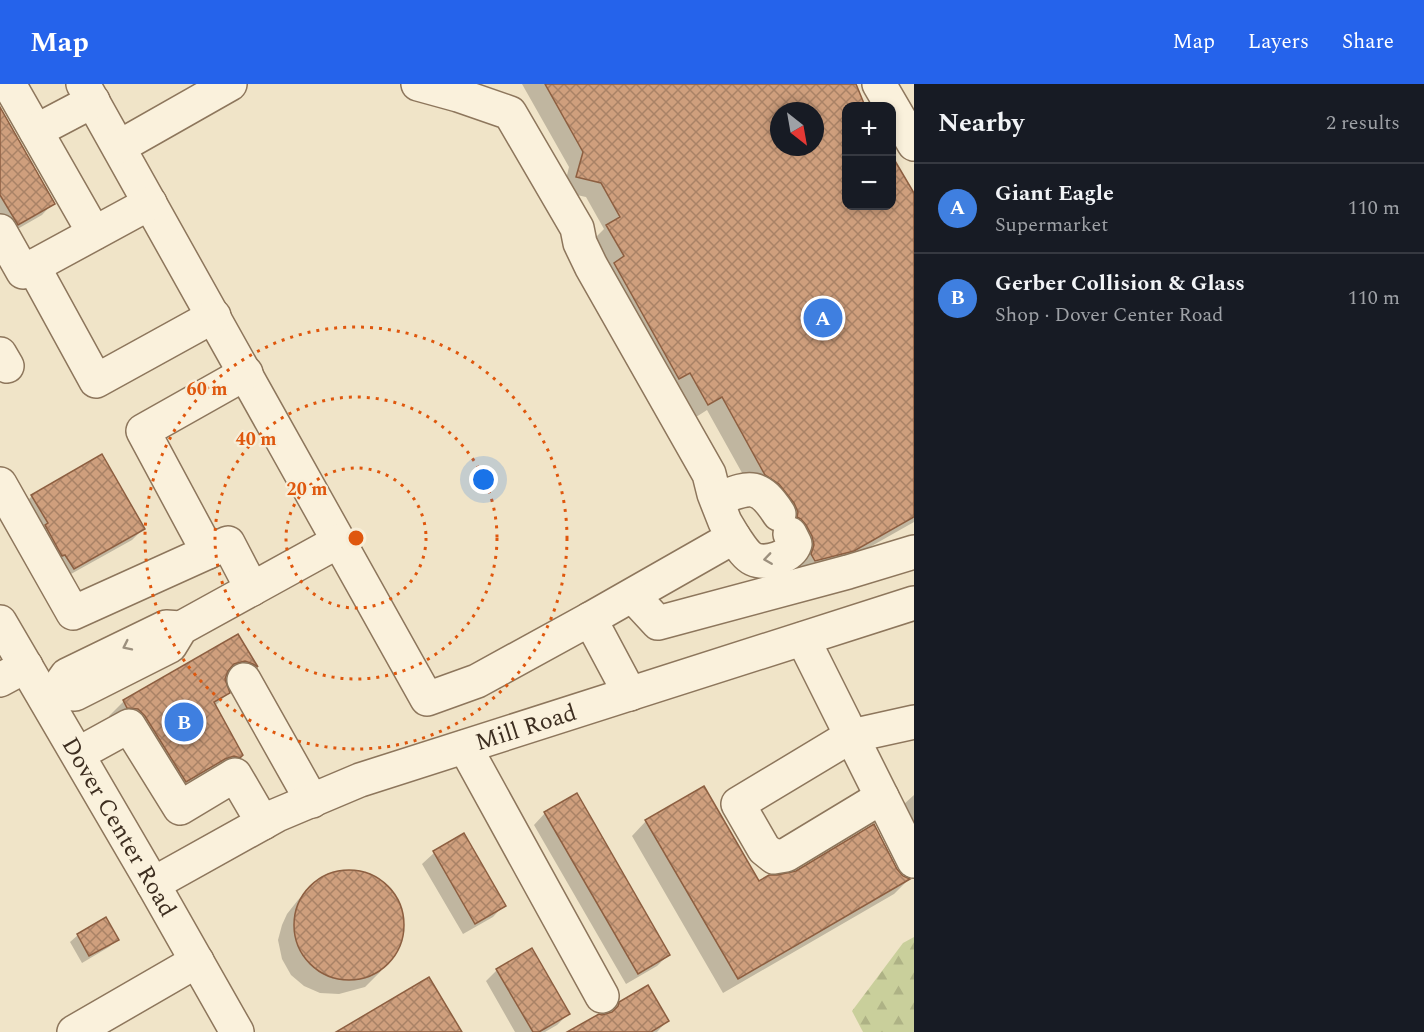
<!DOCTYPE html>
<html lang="en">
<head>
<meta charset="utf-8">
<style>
  body { margin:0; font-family:Spectral,serif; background:#242831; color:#f1f3f6 }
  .controls { position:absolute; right:18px; top:18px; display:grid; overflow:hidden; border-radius:12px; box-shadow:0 3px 9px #0003 }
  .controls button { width:54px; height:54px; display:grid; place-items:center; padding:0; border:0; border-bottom:2px solid #363941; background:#171b24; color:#f1f3f6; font:30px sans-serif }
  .compass { position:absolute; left:770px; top:18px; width:54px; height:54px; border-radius:50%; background:#171b24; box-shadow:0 3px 9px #0003; rotate:149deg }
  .you { position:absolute; left:484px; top:396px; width:21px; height:21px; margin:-15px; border:4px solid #fff; border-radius:50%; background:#1a73e8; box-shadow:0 0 0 9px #1a73e833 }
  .badge { display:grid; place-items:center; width:39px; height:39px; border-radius:50%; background:#2563eb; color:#fff; font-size:20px; font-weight:700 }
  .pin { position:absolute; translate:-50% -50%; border:3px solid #fff; box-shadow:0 2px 6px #0006 }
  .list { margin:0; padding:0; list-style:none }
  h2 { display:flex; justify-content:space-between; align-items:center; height:78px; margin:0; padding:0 24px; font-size:26px }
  h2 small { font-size:20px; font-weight:400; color:#9ea1a6 }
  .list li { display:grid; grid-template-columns:39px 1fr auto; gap:18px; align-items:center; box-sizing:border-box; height:90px; padding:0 24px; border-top:2px solid #363941 }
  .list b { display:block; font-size:22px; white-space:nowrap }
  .list p { margin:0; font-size:20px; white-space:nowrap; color:#9ea1a6 }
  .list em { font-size:20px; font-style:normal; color:#9ea1a6 }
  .map { position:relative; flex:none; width:914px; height:948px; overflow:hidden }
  header { display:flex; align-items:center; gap:36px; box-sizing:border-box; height:84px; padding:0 30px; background:#2563eb; color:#fff }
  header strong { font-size:28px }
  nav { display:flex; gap:33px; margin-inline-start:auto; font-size:21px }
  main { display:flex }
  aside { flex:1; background:#171b24 }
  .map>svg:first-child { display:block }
  .forest { fill:url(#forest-firs) }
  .shadow { fill:#0003; fill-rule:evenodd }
  .building { fill:url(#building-cross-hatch); stroke:#8d5f41; stroke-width:1.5; fill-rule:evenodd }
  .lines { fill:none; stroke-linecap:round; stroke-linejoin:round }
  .minor-casing { stroke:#8d765c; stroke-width:36 }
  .minor { stroke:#faf1dc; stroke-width:33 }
  .oneway { stroke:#9c907e }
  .ring { fill:none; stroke:#df570d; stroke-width:3; stroke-dasharray:3 6 }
  .labels { text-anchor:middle; stroke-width:4.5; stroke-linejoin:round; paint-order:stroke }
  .street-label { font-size:24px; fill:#3d2e20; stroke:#f7eed8 }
  .centre { fill:#df570d; stroke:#f7eed8; stroke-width:3 }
  .ring-label { font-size:18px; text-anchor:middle; font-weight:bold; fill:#df570d; stroke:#f7eed8; stroke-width:4.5; stroke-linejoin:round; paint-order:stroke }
</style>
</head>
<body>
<header>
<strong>Map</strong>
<nav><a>Map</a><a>Layers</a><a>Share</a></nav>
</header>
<main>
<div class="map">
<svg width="914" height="948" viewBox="0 0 914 948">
  <defs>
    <pattern id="forest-firs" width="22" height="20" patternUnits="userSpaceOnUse" patternTransform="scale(1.5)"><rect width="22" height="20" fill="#c9cf9b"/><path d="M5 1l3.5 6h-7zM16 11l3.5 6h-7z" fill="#aeb285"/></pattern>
    <pattern id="building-cross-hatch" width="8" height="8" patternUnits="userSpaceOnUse" patternTransform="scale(1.5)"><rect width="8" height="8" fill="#cf9f7d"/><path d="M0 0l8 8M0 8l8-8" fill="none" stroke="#a98266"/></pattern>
  </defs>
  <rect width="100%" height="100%" fill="#f0e4c8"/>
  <path class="forest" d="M 914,853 L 914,948 L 863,948 L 852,927 L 903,859 Z"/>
  <path class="shadow" d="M 522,0 L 853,0 L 863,22 L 846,22 L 846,122 L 892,122 L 914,112 L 914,438 L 838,481 L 797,486 L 800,476 L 751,405 L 707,326 L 693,335 L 592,157 L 604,145 L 586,113 L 563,108 L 569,83 ZM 779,27 L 815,27 L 815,63 L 779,63 Z
    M 0,26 L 53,119 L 42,131 L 7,151 L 0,140 Z
    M 32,412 L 143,445 L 132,456 L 62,495 L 21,423 Z
    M 237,552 L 256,583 L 242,597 L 229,591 L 224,593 L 224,595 L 228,609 L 215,622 L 242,671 L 227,686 L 171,712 L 109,632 L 124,617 Z
    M 914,711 L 914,739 L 903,721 Z
    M 545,729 L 668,871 L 657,882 L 626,900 L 534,741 Z
    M 646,737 L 758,799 L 896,786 L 908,796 L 894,810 L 723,909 L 632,752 Z
    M 463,751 L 504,821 L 493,833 L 463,850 L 422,780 L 434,769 Z
    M 344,786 L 375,793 L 391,804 L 399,819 L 404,836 L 402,858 L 380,888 L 365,903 L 339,910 L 320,909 L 304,902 L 291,891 L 282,875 L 278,856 L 282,841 L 287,830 L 298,816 L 314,801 L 328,792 Z
    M 78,851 L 117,856 L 109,863 L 82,879 L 70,858 Z
    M 497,886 L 568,930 L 557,941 L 545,948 L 515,948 L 486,897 Z
    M 620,919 L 667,937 L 657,948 L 572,948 L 609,930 Z"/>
  <path class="building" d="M 545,0 L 856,0 L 865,22 L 846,22 L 846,122 L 891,122 L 891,70 L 914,109 L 914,433 L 854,467 L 815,477 L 811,470 L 814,461 L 812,452 L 806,441 L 801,435 L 797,433 L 798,428 L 794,419 L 779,400 L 765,391 L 722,313 L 708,321 L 690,289 L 679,295 L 614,179 L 624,172 L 606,141 L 620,133 L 601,99 L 576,93 L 583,68 ZM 779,27 L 815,27 L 815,63 L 779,63 Z
    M 0,23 L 55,120 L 18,141 L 0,111 Z
    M 102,370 L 145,445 L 74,485 L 65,471 L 62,472 L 45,441 L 48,439 L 31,411 Z
    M 238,550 L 258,583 L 253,580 L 245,577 L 234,580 L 228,587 L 225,595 L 230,609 L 214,618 L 243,671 L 240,674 L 234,672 L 225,675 L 186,698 L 145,632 L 138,625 L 127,624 L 123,616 Z
    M 704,702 L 759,797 L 769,791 L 777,791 L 796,787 L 874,740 L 897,785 L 903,792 L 910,795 L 738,895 L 645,736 Z
    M 577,709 L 670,871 L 638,890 L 544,728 Z
    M 464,749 L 506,822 L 475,840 L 433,767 Z
    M294 841a55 55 0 1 1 110 0a55 55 0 1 1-110 0Z
    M 106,833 L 119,856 L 89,872 L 77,850 Z
    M 532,864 L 570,930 L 539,948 L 533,948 L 496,885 Z
    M 429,893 L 462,948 L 336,948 Z
    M 648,901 L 669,937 L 651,948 L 567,948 L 599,930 L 602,931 L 612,928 L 618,922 L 619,918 Z"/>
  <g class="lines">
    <defs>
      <g id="minor">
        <path d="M 9,0 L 94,149"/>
        <path d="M 83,0 L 427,615 L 477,597 L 590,535 L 630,610"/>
        <path d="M 418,0 L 458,11 L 510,29 L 577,144 L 580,159 L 591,182 L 709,390 L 714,410 L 725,438 L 734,453 L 590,535"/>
        <path d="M 879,0 L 914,60"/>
        <path d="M 36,47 L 93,17"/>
        <path d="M 119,63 L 230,0"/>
        <path d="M 0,147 L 23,188 L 150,119"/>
        <path d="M 33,182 L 96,297 L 214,232"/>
        <path d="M 0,270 L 7,282"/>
        <path d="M 0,400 L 73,529 L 208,468 L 143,347 L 246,289"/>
        <path d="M 717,415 C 750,403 758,398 779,430"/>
        <path d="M 734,453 C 739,460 745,471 753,475 C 766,481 791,473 795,460 L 790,450"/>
        <path d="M 208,468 L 228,459 L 252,505"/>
        <path d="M 633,512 L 658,539 L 848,488 L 914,468"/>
        <path id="s1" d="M 0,538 L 153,800 L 237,948"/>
        <path d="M 181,544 L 170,562 L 75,610 L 55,608 L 67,591 L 166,543 L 181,544 L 339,457"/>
        <path d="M 803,555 L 914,777"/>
        <path d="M 0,596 L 26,582"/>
        <path d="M 244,596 L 312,717"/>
        <path d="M 465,663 L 602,912"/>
        <path d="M 78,670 L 129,642 L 180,724 L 235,691 L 263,739"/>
        <path d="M 882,713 L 786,771 L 774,773 L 764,765 L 738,720 L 851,652 L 914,638"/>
        <path id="s2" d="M 153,800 L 277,731 L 360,696 L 914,519"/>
        <path d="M 74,948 L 197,877"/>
      </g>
    </defs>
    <use href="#minor" class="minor-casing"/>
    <use href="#minor" class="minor"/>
  </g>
  <defs><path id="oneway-chevron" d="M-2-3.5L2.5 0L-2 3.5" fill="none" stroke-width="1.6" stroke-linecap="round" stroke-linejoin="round" transform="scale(1.5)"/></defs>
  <g class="oneway">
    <use href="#oneway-chevron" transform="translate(768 475) rotate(172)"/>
    <use href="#oneway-chevron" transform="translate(127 562) rotate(154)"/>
  </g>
  <g class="ring">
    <circle cx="356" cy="454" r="70"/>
    <circle cx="356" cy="454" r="141"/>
    <circle cx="356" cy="454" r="211"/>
  </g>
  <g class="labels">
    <g class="street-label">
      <text dy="8" stroke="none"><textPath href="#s2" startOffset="406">Mill Road</textPath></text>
      <text dy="8" stroke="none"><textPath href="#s1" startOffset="237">Dover Center Road</textPath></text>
    </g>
  </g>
  <circle cx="356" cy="454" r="9" class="centre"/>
  <g class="ring-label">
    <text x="207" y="311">60 m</text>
    <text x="256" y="361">40 m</text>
    <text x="307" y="411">20 m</text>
  </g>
</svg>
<div class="controls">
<button>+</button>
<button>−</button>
</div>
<svg class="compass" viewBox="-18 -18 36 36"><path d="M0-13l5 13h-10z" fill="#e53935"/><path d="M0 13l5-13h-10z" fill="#9ea1a6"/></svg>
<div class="you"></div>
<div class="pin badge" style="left:823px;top:234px;background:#3f7fe0">A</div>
<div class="pin badge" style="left:184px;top:638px;background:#3f7fe0">B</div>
</div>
<aside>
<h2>Nearby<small>2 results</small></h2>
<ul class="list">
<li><span class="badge" style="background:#3f7fe0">A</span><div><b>Giant Eagle</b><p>Supermarket</p></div><em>110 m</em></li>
<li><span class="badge" style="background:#3f7fe0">B</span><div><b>Gerber Collision &amp; Glass</b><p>Shop · Dover Center Road</p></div><em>110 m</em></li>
</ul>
</aside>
</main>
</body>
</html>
